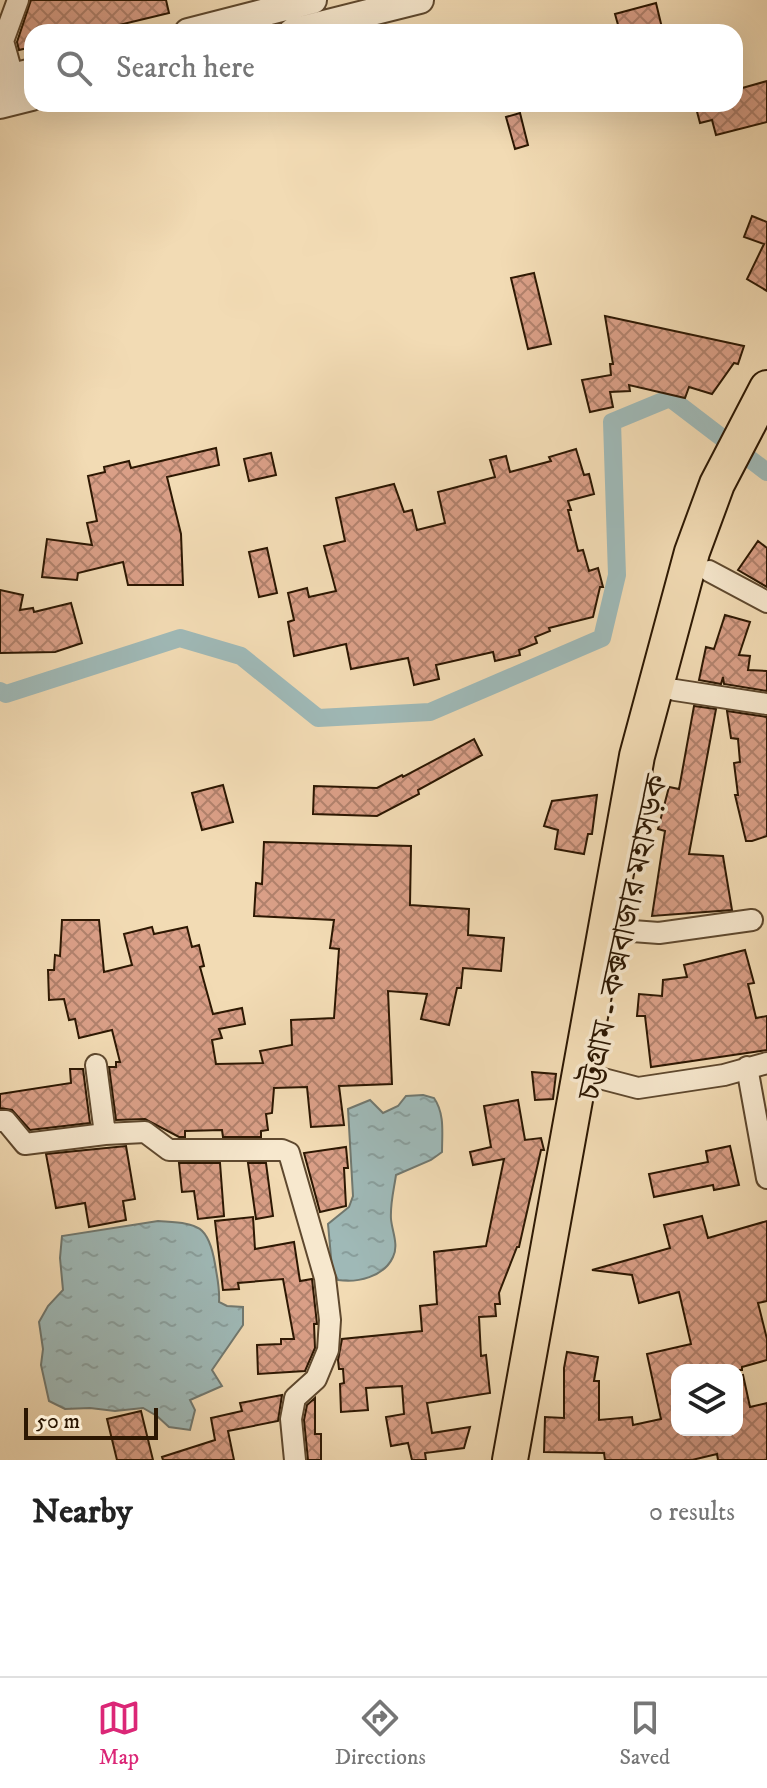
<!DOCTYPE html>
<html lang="en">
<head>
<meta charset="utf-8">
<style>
  body { margin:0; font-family:"IM FELL DW Pica","Noto Serif Bengali",serif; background:#f6f6f6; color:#222 }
  .controls { position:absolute; right:24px; bottom:24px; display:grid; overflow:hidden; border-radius:16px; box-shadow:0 8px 32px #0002 }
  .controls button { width:72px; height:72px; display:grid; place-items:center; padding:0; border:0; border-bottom:2px solid #e0e0e0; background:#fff; color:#222; font:40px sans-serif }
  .scale { position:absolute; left:24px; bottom:20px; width:134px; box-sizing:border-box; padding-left:8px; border:4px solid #2c1702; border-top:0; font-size:22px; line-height:28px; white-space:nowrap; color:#2c1702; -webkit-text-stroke:6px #f7e8ce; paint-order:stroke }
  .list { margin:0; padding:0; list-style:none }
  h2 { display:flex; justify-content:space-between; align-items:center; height:104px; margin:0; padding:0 32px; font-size:34px }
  h2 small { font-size:26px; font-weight:400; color:#767676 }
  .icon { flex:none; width:44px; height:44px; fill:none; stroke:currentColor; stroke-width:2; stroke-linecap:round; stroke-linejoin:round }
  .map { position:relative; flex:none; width:767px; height:1460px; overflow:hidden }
  .search { position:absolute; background:#fff; box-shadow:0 8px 32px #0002; left:24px; right:24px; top:24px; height:88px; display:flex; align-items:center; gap:20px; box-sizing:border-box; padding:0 28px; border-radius:24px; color:#767676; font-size:30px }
  .sheet { height:216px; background:#fff }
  nav { display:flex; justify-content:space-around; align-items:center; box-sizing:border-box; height:112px; border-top:2px solid #e0e0e0; background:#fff; font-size:22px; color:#767676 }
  nav a { display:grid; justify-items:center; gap:4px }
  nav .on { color:#db2777 }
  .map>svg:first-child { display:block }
  .water { fill:url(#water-ripples); stroke:#71786f; stroke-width:2 }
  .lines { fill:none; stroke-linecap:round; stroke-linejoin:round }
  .canal { stroke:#9fb9b7; stroke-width:18 }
  .building { fill:url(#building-cross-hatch); stroke:#2c1702; stroke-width:2 }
  .minor-casing { stroke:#5e482e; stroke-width:24 }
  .tertiary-casing { stroke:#5e482e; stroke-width:30 }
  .trunk-casing { stroke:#2c1702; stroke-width:38 }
  .minor { stroke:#f7e8ce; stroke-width:20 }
  .tertiary { stroke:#f7e8ce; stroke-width:26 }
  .trunk { stroke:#f2dbb4; stroke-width:34 }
  .labels { text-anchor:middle; stroke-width:7; stroke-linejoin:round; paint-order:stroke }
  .street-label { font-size:32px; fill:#2c1702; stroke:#f7e8ce }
</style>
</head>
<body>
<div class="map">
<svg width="767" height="1460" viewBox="0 0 767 1460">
  <defs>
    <pattern id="water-ripples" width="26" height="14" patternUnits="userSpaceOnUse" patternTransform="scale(2)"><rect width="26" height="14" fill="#9fb9b7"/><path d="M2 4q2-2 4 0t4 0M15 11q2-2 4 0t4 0" fill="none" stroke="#899e9c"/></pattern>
    <pattern id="building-cross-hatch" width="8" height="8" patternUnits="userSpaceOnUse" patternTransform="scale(2)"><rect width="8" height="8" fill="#da9f87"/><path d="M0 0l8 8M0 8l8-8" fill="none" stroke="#b1816c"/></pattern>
  </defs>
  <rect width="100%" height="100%" fill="#f2dbb4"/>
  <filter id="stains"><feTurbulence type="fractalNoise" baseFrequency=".0025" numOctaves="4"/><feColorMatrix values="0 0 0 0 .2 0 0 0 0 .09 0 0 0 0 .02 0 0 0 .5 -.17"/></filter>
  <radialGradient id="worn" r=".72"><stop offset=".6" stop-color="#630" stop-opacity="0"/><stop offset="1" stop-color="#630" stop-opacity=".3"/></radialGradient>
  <path class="water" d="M 423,1095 L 434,1098 C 445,1114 442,1133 442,1152 L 431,1160 L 396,1175 C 394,1189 390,1204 391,1219 C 392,1231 399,1245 393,1257 C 384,1277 357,1283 338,1280 L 332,1268 L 328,1224 L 349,1207 L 353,1196 L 348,1109 L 370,1100 L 383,1113 L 398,1106 L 406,1096 Z
    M 158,1221 C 196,1224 208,1222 215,1264 C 217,1277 220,1288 219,1302 L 227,1306 L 243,1307 L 243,1325 L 212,1370 L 222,1386 L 190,1400 L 195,1410 L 190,1430 L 169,1427 L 157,1416 L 143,1408 L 115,1411 L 90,1408 L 65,1409 L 49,1401 L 41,1365 L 43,1349 L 39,1322 L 48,1306 L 63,1290 L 60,1258 L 62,1236 Z"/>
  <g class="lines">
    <path class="canal" d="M 0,691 L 6,694 L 180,638 L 241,656 L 318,718 L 430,712 L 602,638 L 617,575 L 612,422 L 670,398 L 767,472"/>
  </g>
  <path class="building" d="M 31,0 L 166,0 L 169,13 L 90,32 L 32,32 L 32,47 L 19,50 L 17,42 Z
    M 656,3 L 663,32 L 620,32 L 615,14 Z
    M 767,81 L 767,122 L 716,135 L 712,120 L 700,123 L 695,104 L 735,104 L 735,90 Z
    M 520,113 L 528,145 L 515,149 L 506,117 Z
    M 752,216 L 767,222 L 767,291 L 747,279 L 764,244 L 744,237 Z
    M 534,273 L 551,344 L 528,349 L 511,278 Z
    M 605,316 L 744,346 L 738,364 L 734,363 L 712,394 L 689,387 L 685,398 L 629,385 L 630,391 L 610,392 L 613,407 L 590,412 L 582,380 L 611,375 L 610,364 L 613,364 Z
    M 216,448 L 219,465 L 167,477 L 181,534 L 183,585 L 128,585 L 123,562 L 78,573 L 77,580 L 42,577 L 47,539 L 92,545 L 87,523 L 97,521 L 88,476 L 105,472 L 104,467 L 129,461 L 131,468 Z
    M 576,449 L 584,475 L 589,474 L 594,494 L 568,501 L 571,510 L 568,510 L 578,551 L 583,550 L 589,571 L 598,568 L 603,587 L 600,587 L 593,617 L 549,628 L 550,631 L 535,637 L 537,643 L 519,650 L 520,655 L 495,661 L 493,652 L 436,665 L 439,679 L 414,685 L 408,658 L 351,669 L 346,644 L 294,656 L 288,622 L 294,620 L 288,593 L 307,588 L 309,597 L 336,591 L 324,546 L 345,541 L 336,498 L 394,484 L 404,512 L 412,510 L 417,530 L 445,523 L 438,492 L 495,477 L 490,460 L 506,456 L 510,472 L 551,461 L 549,457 Z
    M 271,453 L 276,475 L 249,481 L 244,459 Z
    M 758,541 L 767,548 L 767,587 L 738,570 Z
    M 267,548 L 277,593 L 259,597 L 249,552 Z
    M 0,590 L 23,595 L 20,610 L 33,608 L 34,612 L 71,603 L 82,643 L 55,652 L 0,653 Z
    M 725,615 L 750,622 L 739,655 L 750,656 L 748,670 L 767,671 L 767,691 L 724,684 L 723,677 L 721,684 L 699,680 L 706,647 L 714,649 Z
    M 694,706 L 716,709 L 689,854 L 723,856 L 732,910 L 652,916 L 665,831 L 658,829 L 669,787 L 679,789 Z
    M 727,711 L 767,717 L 767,836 L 752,841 L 746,841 L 735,795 L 738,795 L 734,763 L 740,762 L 738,739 L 731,738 Z
    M 474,739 L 482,755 L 418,790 L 419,794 L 377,816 L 313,814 L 314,786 L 377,788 L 402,775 L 403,777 Z
    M 223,785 L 233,822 L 202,830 L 192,793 Z
    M 597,795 L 592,834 L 588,834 L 584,854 L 555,849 L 558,830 L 544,826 L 552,801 Z
    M 264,842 L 411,846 L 410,905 L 469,909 L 468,935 L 504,938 L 501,971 L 463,968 L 461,988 L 457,988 L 449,1025 L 421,1019 L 427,994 L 388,991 L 392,1084 L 339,1086 L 344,1125 L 311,1127 L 307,1087 L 274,1088 L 272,1113 L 266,1114 L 268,1130 L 261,1131 L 261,1137 L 223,1137 L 222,1130 L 185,1131 L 185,1137 L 179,1137 L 145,1119 L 116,1120 L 109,1067 L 116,1067 L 116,1062 L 120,1062 L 112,1030 L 79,1038 L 75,1019 L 69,1020 L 64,999 L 49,1000 L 48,970 L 54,970 L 55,955 L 60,956 L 62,920 L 99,920 L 104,972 L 132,965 L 124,934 L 152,927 L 154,934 L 187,927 L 192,947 L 199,945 L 204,966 L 200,967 L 213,1014 L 242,1008 L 245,1024 L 219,1029 L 222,1038 L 212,1040 L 216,1064 L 263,1063 L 260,1051 L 292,1045 L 291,1020 L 334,1018 L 339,949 L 330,948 L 334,920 L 254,916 L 256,883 L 262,884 Z
    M 745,950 L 754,983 L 748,984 L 756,1018 L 767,1016 L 767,1050 L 651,1067 L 645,1016 L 637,1016 L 639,994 L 662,996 L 663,980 L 687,977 L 684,965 Z
    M 70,1069 L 83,1069 L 90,1123 L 30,1130 L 12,1110 L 0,1108 L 0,1094 L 71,1083 Z
    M 532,1072 L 556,1074 L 553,1099 L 535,1100 Z
    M 518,1100 L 525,1140 L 541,1138 L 544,1150 L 541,1150 L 519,1247 L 517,1247 L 499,1293 L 500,1304 L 495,1304 L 496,1316 L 479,1317 L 481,1356 L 486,1355 L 490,1393 L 427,1403 L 432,1433 L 470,1427 L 464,1448 L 425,1453 L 426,1460 L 412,1460 L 408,1443 L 391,1446 L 386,1417 L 404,1414 L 402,1386 L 366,1388 L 368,1410 L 341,1412 L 340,1384 L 344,1383 L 343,1369 L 339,1369 L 338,1360 L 342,1339 L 422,1331 L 420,1306 L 437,1304 L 434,1252 L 486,1246 L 504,1159 L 473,1165 L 470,1152 L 491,1147 L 484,1106 Z
    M 126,1146 L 135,1199 L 123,1201 L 126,1220 L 89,1227 L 85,1203 L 56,1208 L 46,1154 Z
    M 730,1146 L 739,1185 L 714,1190 L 713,1185 L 654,1197 L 649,1174 L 708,1162 L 706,1151 Z
    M 346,1147 L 348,1168 L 344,1168 L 346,1206 L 320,1212 L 304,1153 Z
    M 179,1163 L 220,1163 L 224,1216 L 198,1219 L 194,1191 L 182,1192 Z
    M 248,1163 L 266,1163 L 273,1216 L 256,1219 Z
    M 702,1216 L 708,1238 L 767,1221 L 767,1301 L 758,1303 L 767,1339 L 767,1360 L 742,1367 L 742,1370 L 677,1370 L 677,1430 L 737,1430 L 737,1376 L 743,1375 L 750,1407 L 767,1403 L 767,1460 L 718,1460 L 717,1454 L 692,1460 L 605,1460 L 604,1453 L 544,1452 L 545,1417 L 564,1418 L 564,1368 L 567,1352 L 598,1357 L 594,1381 L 599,1381 L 599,1420 L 632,1417 L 633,1425 L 661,1419 L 647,1354 L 691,1344 L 679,1292 L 639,1303 L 632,1275 L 592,1270 L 670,1248 L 664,1225 Z
    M 253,1217 L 255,1249 L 294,1242 L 300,1281 L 312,1279 L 317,1324 L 314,1324 L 315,1348 L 305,1371 L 258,1374 L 257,1345 L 281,1344 L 281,1339 L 294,1339 L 283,1279 L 238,1283 L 239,1289 L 223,1290 L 215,1221 Z
    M 282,1395 L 278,1421 L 228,1431 L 234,1460 L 163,1460 L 162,1457 L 215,1440 L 211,1418 L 242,1411 L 240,1403 Z
    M 315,1398 L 315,1434 L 321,1434 L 321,1460 L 308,1460 L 304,1420 L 307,1405 Z
    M 141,1411 L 153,1460 L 117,1460 L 107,1419 Z"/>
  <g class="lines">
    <defs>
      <path id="minor" d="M 13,77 L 3,41 L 18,0
        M 709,571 L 767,602
        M 675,690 L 767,704
        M 619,930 L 659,933 L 752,920
        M 96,1065 L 105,1134
        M 747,1067 L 767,1178
        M 592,1076 L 638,1088 L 724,1075 L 767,1063
        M 0,1121 L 6,1121 L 25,1144 L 105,1134 L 145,1132 L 169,1150 L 282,1150 L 289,1153 L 325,1278 L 330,1320 L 328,1350 L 316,1379 L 295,1398 L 291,1419 L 295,1460"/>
      <path id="tertiary" d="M 188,32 L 313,0
        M 292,32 L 420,0
        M 0,80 L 32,72
        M 0,105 L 32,97"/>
      <path id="trunk" d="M 510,1460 L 637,756 L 692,552 L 717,484 L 767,388"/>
    </defs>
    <use href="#minor" class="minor-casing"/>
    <use href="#tertiary" class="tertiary-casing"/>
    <use href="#trunk" class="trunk-casing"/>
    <use href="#minor" class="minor"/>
    <use href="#tertiary" class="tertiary"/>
    <use href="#trunk" class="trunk"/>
  </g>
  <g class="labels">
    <g class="street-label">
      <text transform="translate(622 937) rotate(-78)" y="11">চট্টগ্রাম - কক্সবাজার মহাসড়ক</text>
    </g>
  </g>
  <rect width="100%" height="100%" filter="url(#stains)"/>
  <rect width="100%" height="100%" fill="url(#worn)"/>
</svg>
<div class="controls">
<button><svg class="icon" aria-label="layers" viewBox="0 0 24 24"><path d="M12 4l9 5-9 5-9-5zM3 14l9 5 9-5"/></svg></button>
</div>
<div class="scale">50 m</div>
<div class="search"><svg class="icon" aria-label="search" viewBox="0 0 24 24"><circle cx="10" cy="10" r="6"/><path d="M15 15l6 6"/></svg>Search here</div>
</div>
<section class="sheet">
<h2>Nearby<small>0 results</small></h2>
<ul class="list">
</ul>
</section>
<nav>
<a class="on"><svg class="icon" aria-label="map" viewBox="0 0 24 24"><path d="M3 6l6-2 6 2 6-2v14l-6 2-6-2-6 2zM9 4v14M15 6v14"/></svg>Map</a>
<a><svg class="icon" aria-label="directions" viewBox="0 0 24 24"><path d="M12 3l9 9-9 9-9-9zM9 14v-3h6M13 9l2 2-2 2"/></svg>Directions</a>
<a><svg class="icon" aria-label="saved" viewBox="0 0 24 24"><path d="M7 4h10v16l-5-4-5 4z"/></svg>Saved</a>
</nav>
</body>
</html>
